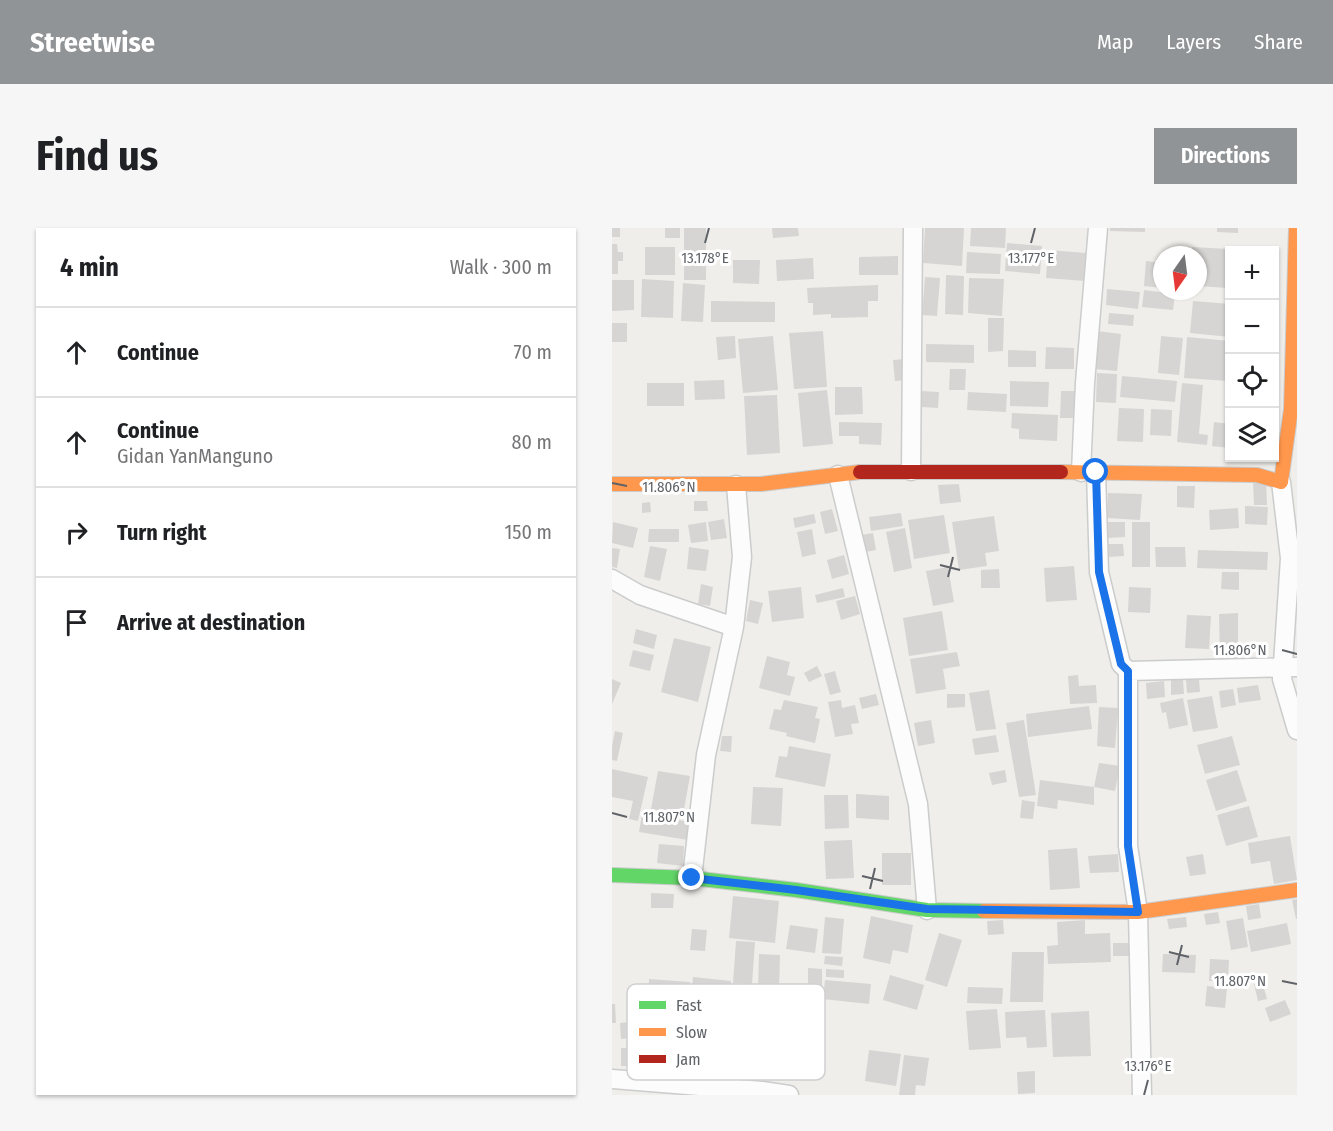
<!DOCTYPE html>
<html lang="en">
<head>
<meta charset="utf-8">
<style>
  body { margin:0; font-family:"Fira Sans Condensed",sans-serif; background:#f6f6f6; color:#202124 }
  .controls { position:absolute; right:18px; top:18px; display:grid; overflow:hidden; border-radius:0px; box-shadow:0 2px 4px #0004 }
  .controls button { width:54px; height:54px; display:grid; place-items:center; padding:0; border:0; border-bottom:2px solid #e0e0e0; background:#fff; color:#202124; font:30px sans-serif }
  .compass { position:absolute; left:541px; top:18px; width:54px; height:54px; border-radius:50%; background:#fff; box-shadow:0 2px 4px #0004; rotate:194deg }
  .stop { position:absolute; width:18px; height:18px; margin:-14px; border:4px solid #1a73e8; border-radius:50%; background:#fff }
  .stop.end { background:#1a73e8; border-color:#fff; box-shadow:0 2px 6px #0008 }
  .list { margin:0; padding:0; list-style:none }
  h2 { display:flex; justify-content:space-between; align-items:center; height:78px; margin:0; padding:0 24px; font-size:26px }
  h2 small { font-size:20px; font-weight:400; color:#757577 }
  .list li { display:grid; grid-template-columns:39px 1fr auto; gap:18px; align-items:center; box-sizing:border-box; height:90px; padding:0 24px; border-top:2px solid #e0e0e0 }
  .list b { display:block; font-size:22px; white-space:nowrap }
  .list p { margin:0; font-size:20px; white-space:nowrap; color:#757577 }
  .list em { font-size:20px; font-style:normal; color:#757577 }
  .icon { flex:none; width:33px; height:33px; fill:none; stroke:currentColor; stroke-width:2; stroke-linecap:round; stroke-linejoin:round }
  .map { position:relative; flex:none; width:685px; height:867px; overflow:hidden; border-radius:0px }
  header { display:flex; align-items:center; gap:36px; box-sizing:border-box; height:84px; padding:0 30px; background:#919496; color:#fff }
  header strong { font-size:28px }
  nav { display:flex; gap:33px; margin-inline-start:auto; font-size:21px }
  .intro { display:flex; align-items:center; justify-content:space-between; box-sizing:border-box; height:144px; padding:0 36px }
  h1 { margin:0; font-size:42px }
  .button { padding:15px 27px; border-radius:0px; background:#919496; color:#fff; font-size:21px; font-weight:700 }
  main { display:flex; gap:36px; padding:0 36px }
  aside { flex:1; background:#fff; border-radius:0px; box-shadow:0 2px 4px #0004 }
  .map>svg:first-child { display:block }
  .building { fill:#d6d5d3 }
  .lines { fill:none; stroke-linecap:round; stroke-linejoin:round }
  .street-casing { stroke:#cbcccc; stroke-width:21 }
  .fast-casing { stroke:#cacacb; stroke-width:16 }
  .slow-casing { stroke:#cacacb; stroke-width:16 }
  .jam-casing { stroke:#cacacb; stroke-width:16 }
  .street { stroke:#fdfcfc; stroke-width:18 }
  .fast { stroke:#63d668; stroke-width:14 }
  .slow { stroke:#ff974d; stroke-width:14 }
  .jam { stroke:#b3261e; stroke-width:14 }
  .route { stroke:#1a73e8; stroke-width:8 }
  .ticks { fill:none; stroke:#5f6368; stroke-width:2 }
  .key { fill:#fff; stroke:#cfd0d2; stroke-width:1.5 }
  .key-label { font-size:16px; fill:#5f6368 }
  .ticks-label { font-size:15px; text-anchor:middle; fill:#5f6368; stroke:#fff; stroke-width:6; stroke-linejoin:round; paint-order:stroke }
</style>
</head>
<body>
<header>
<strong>Streetwise</strong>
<nav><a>Map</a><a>Layers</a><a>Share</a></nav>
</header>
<div class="intro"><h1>Find us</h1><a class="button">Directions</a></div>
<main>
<aside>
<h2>4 min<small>Walk · 300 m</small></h2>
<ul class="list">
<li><svg class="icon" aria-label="ahead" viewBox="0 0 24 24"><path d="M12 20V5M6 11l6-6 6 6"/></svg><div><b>Continue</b></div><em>70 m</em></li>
<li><svg class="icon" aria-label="ahead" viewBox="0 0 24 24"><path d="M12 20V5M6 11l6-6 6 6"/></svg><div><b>Continue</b><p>Gidan YanManguno</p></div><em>80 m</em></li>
<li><svg class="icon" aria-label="right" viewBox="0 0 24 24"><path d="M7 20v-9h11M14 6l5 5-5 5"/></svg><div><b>Turn right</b></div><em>150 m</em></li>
<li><svg class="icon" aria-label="arrive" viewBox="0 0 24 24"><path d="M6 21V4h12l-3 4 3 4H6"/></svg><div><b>Arrive at destination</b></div></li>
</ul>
</aside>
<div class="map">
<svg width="685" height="867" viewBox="0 0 685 867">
  <rect width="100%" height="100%" fill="#efeeea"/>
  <path class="building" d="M 0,0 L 8,0 L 8,9 L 0,9 Z
    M 53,0 L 68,0 L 68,10 L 53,10 Z
    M 72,0 L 94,0 L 94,52 L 72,52 Z
    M 160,0 L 186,0 L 187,8 L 161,10 Z
    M 313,0 L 352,0 L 350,38 L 311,35 Z
    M 359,0 L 394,0 L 393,20 L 358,18 Z
    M 498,0 L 533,0 L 533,4 L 498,3 Z
    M 605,0 L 626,0 L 626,5 L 605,4 Z
    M 395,15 L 430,18 L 428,46 L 393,43 Z
    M 0,16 L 5,16 L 6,24 L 11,24 L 11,33 L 6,33 L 6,46 L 0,46 Z
    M 33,19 L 63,19 L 63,47 L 33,47 Z
    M 580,19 L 617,21 L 615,60 L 586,58 L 586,27 L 580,27 Z
    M 436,22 L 475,25 L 473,53 L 434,50 Z
    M 355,24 L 389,26 L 388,46 L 354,45 Z
    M 286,28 L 286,47 L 247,47 L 247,29 Z
    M 201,30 L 202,51 L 165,53 L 164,32 Z
    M 121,32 L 148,32 L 147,56 L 121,55 Z
    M 534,33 L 550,35 L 550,60 L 532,58 Z
    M 334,47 L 352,48 L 351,87 L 333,86 Z
    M 313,49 L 328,50 L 325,88 L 310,87 Z
    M 357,50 L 392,51 L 390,88 L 356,85 Z
    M 30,51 L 62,53 L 61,90 L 29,89 Z
    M 0,52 L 22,52 L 22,82 L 0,83 Z
    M 71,55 L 93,57 L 91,94 L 69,93 Z
    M 266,57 L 266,73 L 256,73 L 256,89 L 219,90 L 219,86 L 201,87 L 201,75 L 196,75 L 195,60 Z
    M 495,61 L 528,64 L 526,81 L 494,77 Z
    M 532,62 L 563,66 L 561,82 L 530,79 Z
    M 99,73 L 163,74 L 163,94 L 99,94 Z
    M 581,73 L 618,76 L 618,109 L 578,105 Z
    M 497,85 L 522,87 L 521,98 L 496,96 Z
    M 376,90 L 392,90 L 391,123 L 376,124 Z
    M 0,95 L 15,95 L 15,114 L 0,114 Z
    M 211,103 L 215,159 L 182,161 L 177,105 Z
    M 485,103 L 509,106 L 505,143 L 482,141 Z
    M 123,108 L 124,130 L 106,132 L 104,109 Z
    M 161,108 L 166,162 L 131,165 L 126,111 Z
    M 549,108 L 571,110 L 567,147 L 546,145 Z
    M 575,109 L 618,113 L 616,153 L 572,150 Z
    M 314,116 L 362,117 L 362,135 L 314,134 Z
    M 434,119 L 462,120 L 462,141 L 433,141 Z
    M 396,122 L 424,123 L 424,139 L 396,139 Z
    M 293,131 L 295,152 L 283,153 L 281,132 Z
    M 338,141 L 354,141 L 353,162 L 337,162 Z
    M 485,145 L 505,146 L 504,175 L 484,174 Z
    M 510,148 L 565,153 L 563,174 L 508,169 Z
    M 112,152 L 113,171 L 83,172 L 82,153 Z
    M 398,153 L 437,154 L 436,179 L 398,178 Z
    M 35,155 L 72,155 L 72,178 L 35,178 Z
    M 570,155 L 591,157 L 587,206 L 596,207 L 595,217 L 565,214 Z
    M 223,159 L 250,159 L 251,186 L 223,187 Z
    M 215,162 L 221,216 L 191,219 L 186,165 Z
    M 309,163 L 327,164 L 326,180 L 310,179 Z
    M 449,163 L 463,163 L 461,190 L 448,190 Z
    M 356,164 L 395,166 L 394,184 L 355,182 Z
    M 165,167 L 168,225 L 135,227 L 132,168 Z
    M 507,180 L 532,181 L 531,214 L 505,213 Z
    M 539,181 L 560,182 L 559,208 L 538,207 Z
    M 400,185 L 446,187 L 445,213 L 407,211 L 407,201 L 399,200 Z
    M 227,194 L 270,195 L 269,217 L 247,216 L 247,208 L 227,208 Z
    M 602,194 L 618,196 L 618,220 L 600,218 Z
    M 654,252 L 655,277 L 642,277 L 641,253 Z
    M 347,256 L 349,274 L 328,276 L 326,257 Z
    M 565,258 L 583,258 L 582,280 L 565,279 Z
    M 496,265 L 530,266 L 528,292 L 495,290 Z
    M 82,273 L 95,273 L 96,283 L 82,283 Z
    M 38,274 L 39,284 L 30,285 L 30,275 Z
    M 633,278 L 656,279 L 655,297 L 633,296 Z
    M 626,280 L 627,300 L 598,302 L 597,282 Z
    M 220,281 L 226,303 L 213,306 L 208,284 Z
    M 289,285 L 291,298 L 259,303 L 257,289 Z
    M 202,286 L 204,295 L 183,300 L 181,290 Z
    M 332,287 L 338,325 L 302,331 L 296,292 Z
    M 382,288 L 387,323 L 373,325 L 375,338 L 347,342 L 340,294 Z
    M 112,291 L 115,310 L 99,312 L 96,294 Z
    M 1,294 L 26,300 L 21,320 L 0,315 Z
    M 94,294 L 96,313 L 79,315 L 76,297 Z
    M 494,294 L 513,294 L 513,309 L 494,310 Z
    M 520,294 L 538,294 L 538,339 L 520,339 Z
    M 293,300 L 300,340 L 282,344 L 274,304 Z
    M 37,301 L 67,301 L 67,314 L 36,314 Z
    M 200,301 L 204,326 L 190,329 L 185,304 Z
    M 261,305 L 264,322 L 253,324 L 250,307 Z
    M 495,316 L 511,316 L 512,328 L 496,329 Z
    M 38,318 L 55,321 L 48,353 L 32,349 Z
    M 77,319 L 97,322 L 94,343 L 75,341 Z
    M 543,319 L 573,319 L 574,339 L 544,339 Z
    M 0,320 L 8,321 L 5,340 L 0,339 Z
    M 586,322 L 656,324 L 655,342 L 585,340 Z
    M 232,327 L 237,346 L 220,351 L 215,332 Z
    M 462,338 L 465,372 L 434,374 L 432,340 Z
    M 336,339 L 342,374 L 321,378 L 314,343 Z
    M 387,341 L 388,360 L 369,360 L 369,342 Z
    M 610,344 L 627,344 L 627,362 L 609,361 Z
    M 89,356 L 101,359 L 98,378 L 86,376 Z
    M 189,359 L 192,390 L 160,394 L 156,363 Z
    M 517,359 L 539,360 L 538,385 L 516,384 Z
    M 231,360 L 233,369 L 205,375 L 203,367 Z
    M 243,368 L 248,386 L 229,392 L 224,373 Z
    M 138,372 L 151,375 L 146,396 L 134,393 Z
    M 330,383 L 336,422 L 297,428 L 291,390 Z
    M 626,385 L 626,431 L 608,431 L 607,386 Z
    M 575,387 L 599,388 L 597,421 L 573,420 Z
    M 24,401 L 45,407 L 42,421 L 21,415 Z
    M 62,410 L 99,419 L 86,474 L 49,464 Z
    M 21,422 L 42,427 L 38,443 L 17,438 Z
    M 345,424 L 348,438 L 331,441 L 334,461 L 304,466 L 298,431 Z
    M 155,428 L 178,434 L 175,447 L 183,449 L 178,468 L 147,460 Z
    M 205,438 L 210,448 L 197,454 L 192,445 Z
    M 223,443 L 229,464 L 218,467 L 212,446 Z
    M 466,447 L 467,458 L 484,457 L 485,475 L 458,476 L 456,448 Z
    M 0,451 L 9,455 L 0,476 Z
    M 559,451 L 571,451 L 572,466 L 559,467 Z
    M 587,451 L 588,464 L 575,465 L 574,452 Z
    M 552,453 L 553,469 L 535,471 L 534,455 Z
    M 646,457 L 649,472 L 627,475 L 625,460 Z
    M 621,461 L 624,477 L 609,480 L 607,463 Z
    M 377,462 L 384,501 L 364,503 L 357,465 Z
    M 264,466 L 267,477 L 250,481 L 247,470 Z
    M 335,466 L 353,466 L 353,479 L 335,480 Z
    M 600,468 L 606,500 L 581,504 L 575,472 Z
    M 571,470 L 576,497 L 557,501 L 554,484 L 550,485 L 548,475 Z
    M 172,472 L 206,479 L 203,490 L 208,491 L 203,515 L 174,508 L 175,505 L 157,501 L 162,481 L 169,482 Z
    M 229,472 L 230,480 L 243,477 L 247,495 L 239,496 L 241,506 L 223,509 L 216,474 Z
    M 477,478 L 480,501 L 416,509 L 414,486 Z
    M 487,479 L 506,480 L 503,520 L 485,518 Z
    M 319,492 L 323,515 L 306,518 L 302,495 Z
    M 412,492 L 424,567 L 407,569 L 394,495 Z
    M 3,503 L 11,505 L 5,533 L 0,532 L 0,518 Z
    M 384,507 L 387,524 L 363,527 L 360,511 Z
    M 110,508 L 120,508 L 119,524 L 108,523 Z
    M 620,508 L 628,537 L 593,546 L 585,517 Z
    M 177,518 L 219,526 L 213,559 L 163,549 L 167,528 L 175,529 Z
    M 487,535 L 508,538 L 503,563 L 482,559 Z
    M 0,541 L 36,549 L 26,593 L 17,591 L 21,573 L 0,569 Z
    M 393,542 L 395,554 L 380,557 L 377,545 Z
    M 625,542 L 635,573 L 604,583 L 594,552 Z
    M 46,543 L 78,548 L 71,587 L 39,581 Z
    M 428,552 L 482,559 L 482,577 L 446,572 L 445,581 L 425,578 Z
    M 141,559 L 171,560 L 169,598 L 139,596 Z
    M 244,566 L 277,568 L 277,592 L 244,590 Z
    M 212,567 L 236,567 L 237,600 L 213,601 Z
    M 410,572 L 423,574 L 421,591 L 408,590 Z
    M 637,578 L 646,609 L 614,618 L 605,587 Z
    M 30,586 L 79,594 L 76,612 L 27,604 Z
    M 678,608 L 685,652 L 662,656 L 658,633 L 639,636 L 636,615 Z
    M 240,612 L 242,650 L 214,651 L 212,613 Z
    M 47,616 L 72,618 L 71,638 L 45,635 Z
    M 465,620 L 468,660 L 438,662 L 436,622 Z
    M 270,625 L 299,625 L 299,657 L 270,657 Z
    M 506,626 L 507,644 L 478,645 L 476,628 Z
    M 591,626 L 594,646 L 578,648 L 574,629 Z
    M 39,665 L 62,666 L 61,680 L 39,680 Z
    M 121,668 L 167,673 L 163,715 L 117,710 Z
    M 685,671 L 685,691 L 684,691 L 680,672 Z
    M 647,676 L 649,690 L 636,692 L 634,678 Z
    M 606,684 L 608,695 L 594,697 L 592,686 Z
    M 259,688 L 301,697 L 296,725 L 281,722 L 278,736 L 251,730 Z
    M 213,689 L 232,691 L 229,726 L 210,725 Z
    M 574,689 L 575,699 L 557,701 L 555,691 Z
    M 631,690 L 636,719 L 619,722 L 614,693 Z
    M 391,692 L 392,706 L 376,707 L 375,693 Z
    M 473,692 L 473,706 L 498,705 L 499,734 L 436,736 L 435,718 L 446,717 L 445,694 Z
    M 675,695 L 679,716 L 639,724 L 635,703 Z
    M 178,697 L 206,701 L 203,725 L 174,721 Z
    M 80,701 L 95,702 L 93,723 L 78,722 Z
    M 327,705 L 350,712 L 335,759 L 313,752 Z
    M 124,713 L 143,714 L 140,756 L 121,755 Z
    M 501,715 L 519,715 L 520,728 L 501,728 Z
    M 400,724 L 432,724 L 431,774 L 398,774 Z
    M 147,726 L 168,727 L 167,763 L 146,763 Z
    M 551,726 L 584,727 L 583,745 L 550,744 Z
    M 213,728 L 231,729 L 230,738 L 212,736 Z
    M 598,731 L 617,732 L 616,753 L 597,753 Z
    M 196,740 L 210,741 L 210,758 L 196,757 Z
    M 214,741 L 232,742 L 232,750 L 214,749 Z
    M 278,747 L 312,757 L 305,782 L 271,772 Z
    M 81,749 L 119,753 L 117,775 L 79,771 Z
    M 37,751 L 78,754 L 76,777 L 64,776 L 64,771 L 49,770 L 49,775 L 36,774 Z
    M 213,752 L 259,756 L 257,776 L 211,771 Z
    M 650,753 L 655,771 L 646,773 L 642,756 Z
    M 595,758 L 615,760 L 613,780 L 593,778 Z
    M 356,759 L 391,760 L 390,776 L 355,775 Z
    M 673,772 L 679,786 L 658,794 L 653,780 Z
    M 0,776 L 3,776 L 4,795 L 0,795 Z
    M 385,781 L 389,820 L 357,822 L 354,783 Z
    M 433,782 L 435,819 L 415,820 L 414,809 L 394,810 L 393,784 Z
    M 477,783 L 479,828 L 441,829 L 439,785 Z
    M 26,793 L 28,809 L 9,811 L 8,795 Z
    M 9,820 L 27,820 L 27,838 L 9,838 Z
    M 257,822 L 289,826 L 284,858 L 253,853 Z
    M 292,827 L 317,830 L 313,858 L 304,857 L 303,867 L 287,867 Z
    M 423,843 L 423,865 L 406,866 L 405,844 Z"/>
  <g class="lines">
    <defs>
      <path id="street" d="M 299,243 L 301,0
        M 469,244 L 473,155 L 486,0
        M 484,244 L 487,344 L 509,436 L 516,443
        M 226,247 L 306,576 L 315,682
        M 669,254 L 678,330 L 670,451 L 685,502
        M 0,351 L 28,367 L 122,399
        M 80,650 L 94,527 L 122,399 L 130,329 L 124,257
        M 0,851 L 150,863 L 177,867
        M 530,867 L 526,684 L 516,618 L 516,443 L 685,439"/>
      <path id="fast" d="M 0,647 L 80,650 L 184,662 L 315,682 L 372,683"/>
      <path id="slow" d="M 449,244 L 645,247 L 669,254 L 679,181 L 684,0
        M 0,256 L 149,256 L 248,244
        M 372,683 L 526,684 L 685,662"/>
      <path id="jam" d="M 248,244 L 449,244"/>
    </defs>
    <use href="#street" class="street-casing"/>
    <use href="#fast" class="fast-casing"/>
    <use href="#slow" class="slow-casing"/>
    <use href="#jam" class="jam-casing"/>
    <use href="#street" class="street"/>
    <use href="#fast" class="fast"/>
    <use href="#slow" class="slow"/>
    <use href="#jam" class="jam"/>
  </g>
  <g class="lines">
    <path class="route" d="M 80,650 L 184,662 L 315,681 L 526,684 L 516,618 L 516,443 L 509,436 L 487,344 L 484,244"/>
  </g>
  <path class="ticks" d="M 93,15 L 97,0M 419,15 L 423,0M 0,255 L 15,258M 328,337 L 348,342M 336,349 L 341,329M 670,422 L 685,426M 0,585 L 15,589M 250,648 L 271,653M 258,661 L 263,640M 557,724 L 577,729M 565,737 L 570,717M 670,753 L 685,756M 532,867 L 536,852"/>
  <rect x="15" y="756" width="198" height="96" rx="9" class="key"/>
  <rect x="27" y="773" width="27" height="8" fill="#63d668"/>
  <rect x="27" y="800" width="27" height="8" fill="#ff974d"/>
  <rect x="27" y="827" width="27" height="8" fill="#b3261e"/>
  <g class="key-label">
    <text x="64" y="783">Fast</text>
    <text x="64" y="810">Slow</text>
    <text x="64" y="837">Jam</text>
  </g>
  <g class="ticks-label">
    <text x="93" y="35">13.178°E</text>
    <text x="419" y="35">13.177°E</text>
    <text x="57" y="264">11.806°N</text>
    <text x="628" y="427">11.806°N</text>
    <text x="57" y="594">11.807°N</text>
    <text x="628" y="758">11.807°N</text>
    <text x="536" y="843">13.176°E</text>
  </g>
</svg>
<div class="controls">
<button>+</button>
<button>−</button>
<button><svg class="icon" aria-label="locate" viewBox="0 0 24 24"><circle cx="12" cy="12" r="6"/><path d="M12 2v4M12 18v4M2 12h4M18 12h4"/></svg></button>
<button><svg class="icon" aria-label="layers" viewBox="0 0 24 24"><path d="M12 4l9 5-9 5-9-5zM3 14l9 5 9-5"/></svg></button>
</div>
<svg class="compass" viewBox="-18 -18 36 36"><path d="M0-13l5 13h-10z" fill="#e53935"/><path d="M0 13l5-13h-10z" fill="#757577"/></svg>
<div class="stop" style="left:484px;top:244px"></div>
<div class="stop end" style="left:80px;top:650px"></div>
</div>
</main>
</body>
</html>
